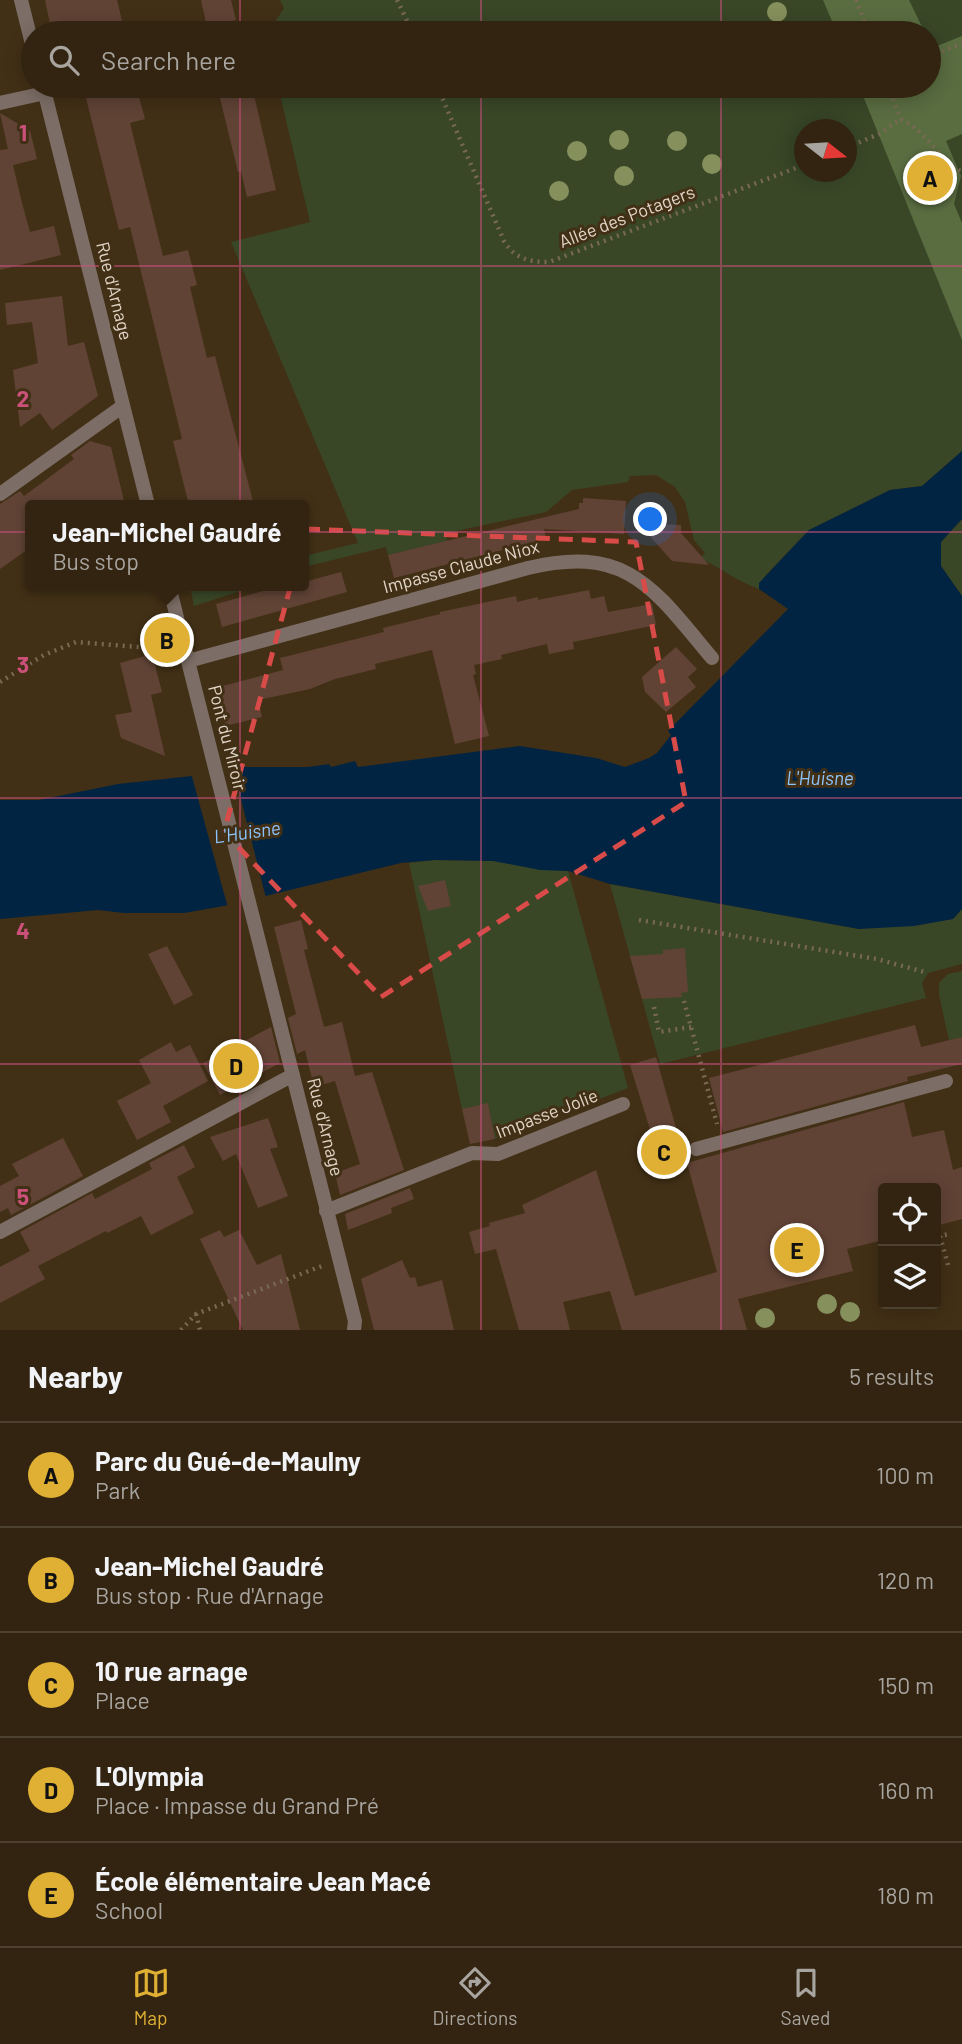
<!DOCTYPE html>
<html lang="en">
<head>
<meta charset="utf-8">
<style>
  body { margin:0; font-family:Barlow,sans-serif; background:#3d301e; color:#f1f3f6 }
  .controls { position:absolute; right:21px; bottom:21px; display:grid; overflow:hidden; border-radius:7px; box-shadow:0 4px 18px #0003 }
  .controls button { width:63px; height:63px; display:grid; place-items:center; padding:0; border:0; border-bottom:2px solid #4d4130; background:#322410; color:#f1f3f6; font:35px sans-serif }
  .compass { position:absolute; left:794px; top:119px; width:63px; height:63px; border-radius:50%; background:#322410; box-shadow:0 4px 18px #0003; rotate:107deg }
  .you { position:absolute; left:651px; top:520px; width:24px; height:24px; margin:-18px; border:5px solid #fff; border-radius:50%; background:#1a73e8; box-shadow:0 0 0 10px #1a73e833 }
  .badge { display:grid; place-items:center; width:46px; height:46px; border-radius:50%; background:#dfb034; color:#111; font-size:23px; font-weight:700 }
  .pin { position:absolute; translate:-50% -50%; border:4px solid #fff; box-shadow:0 2px 7px #0006 }
  .popup { position:absolute; left:25px; top:500px; width:284px; height:91px; box-sizing:border-box; display:grid; place-content:center; border-radius:7px; background:#322410; filter:drop-shadow(0 2px 5px #0005); font-size:23px; white-space:nowrap; color:#a8a49f }
  .popup b { font-size:26px; color:#f1f3f6 }
  .popup::after { content:''; position:absolute; left:50%; top:100%; margin-left:-14px; border:14px solid transparent; border-top-color:#322410 }
  .list { margin:0; padding:0; list-style:none }
  h2 { display:flex; justify-content:space-between; align-items:center; height:91px; margin:0; padding:0 28px; font-size:30px }
  h2 small { font-size:23px; font-weight:400; color:#a8a49f }
  .list li { display:grid; grid-template-columns:46px 1fr auto; gap:21px; align-items:center; box-sizing:border-box; height:105px; padding:0 28px; border-top:2px solid #4d4130 }
  .list b { display:block; font-size:26px; white-space:nowrap }
  .list p { margin:0; font-size:23px; white-space:nowrap; color:#a8a49f }
  .list em { font-size:23px; font-style:normal; color:#a8a49f }
  .icon { flex:none; width:38px; height:38px; fill:none; stroke:currentColor; stroke-width:2; stroke-linecap:round; stroke-linejoin:round }
  .map { position:relative; flex:none; width:962px; height:1330px; overflow:hidden }
  .search { position:absolute; background:#322410; box-shadow:0 4px 18px #0003; left:21px; right:21px; top:21px; height:77px; display:flex; align-items:center; gap:18px; box-sizing:border-box; padding:0 24px; border-radius:38px; color:#a8a49f; font-size:26px }
  .sheet { height:616px; background:#322410 }
  nav { display:flex; justify-content:space-around; align-items:center; box-sizing:border-box; height:98px; border-top:2px solid #4d4130; background:#322410; font-size:19px; color:#a8a49f }
  nav a { display:grid; justify-items:center; gap:4px }
  nav .on { color:#dfb034 }
  .map>svg:first-child { display:block }
  .green { fill:#394727; fill-rule:evenodd }
  .forest { fill:#5a6d41 }
  .water { fill:#012443 }
  .pier { fill:#423016 }
  .building { fill:#604335 }
  .lines { fill:none; stroke-linecap:round; stroke-linejoin:round }
  .path { stroke:#796953; stroke-width:4.5; stroke-dasharray:2 5; stroke-linecap:butt }
  .lane { stroke:#7c6e66; stroke-width:14 }
  .street { stroke:#7c6e66; stroke-width:14 }
  .tree { fill:#86905d }
  .marked { fill:none; stroke:#d84b48; stroke-width:5; stroke-dasharray:14 9; stroke-linejoin:round }
  .grid { fill:none; stroke:#cb517b; stroke-width:2; stroke-opacity:0.55 }
  .labels { text-anchor:middle; stroke-width:6; stroke-linejoin:round; paint-order:stroke }
  .street-label { font-size:18px; fill:#e1d5c7; stroke:#423016 }
  .water-label { font-size:19px; font-style:italic; fill:#8dc5fe; stroke:#423016 }
  .grid-label { font-size:23px; text-anchor:middle; font-weight:bold; fill:#cb517b; stroke:#423016; stroke-width:6; stroke-linejoin:round; paint-order:stroke }
</style>
</head>
<body>
<div class="map">
<svg width="962" height="1330" viewBox="0 0 962 1330">
  <rect width="100%" height="100%" fill="#423016"/>
  <path class="green" d="M 280,0 L 962,0 L 962,451 L 922,486 L 890,490 L 809,530 L 765,576 L 759,589 C 738,582 721,568 700,558 L 705,553 L 694,540 L 685,502 L 675,487 L 656,475 L 630,476 L 628,482 L 572,490 L 546,512 L 446,533 L 447,541 L 388,555 L 386,547 L 304,567 L 304,556 L 358,543 L 231,242 L 310,222 L 278,86 L 929,86 L 929,33 L 268,33 L 284,8 ZM 804,130 L 846,130 L 846,172 L 804,172 Z
    M 962,519 L 962,596 L 941,566 L 941,542 Z
    M 190,586 L 256,586 L 194,606 Z
    M 435,860 L 493,861 L 568,871 L 628,1088 L 495,1139 L 488,1104 L 462,1109 L 409,863 Z
    M 610,884 L 859,929 L 953,919 L 962,909 L 962,964 L 928,973 L 922,983 L 926,998 L 660,1064 Z
    M 962,971 L 962,1037 L 949,1040 L 939,995 L 939,983 L 948,974 Z"/>
  <path class="forest" d="M 823,0 L 909,0 L 925,33 L 837,33 Z
    M 962,36 L 962,134 L 946,141 L 961,176 L 954,204 L 962,223 L 962,340 L 859,86 L 929,86 L 929,42 L 932,48 Z"/>
  <path class="water" d="M 962,451 L 962,519 L 941,542 L 941,566 L 962,596 L 962,909 L 953,919 L 914,926 L 859,929 L 610,884 L 568,871 L 540,870 L 493,861 L 435,860 L 401,863 L 224,906 L 184,913 L 124,913 L 98,910 L 0,919 L 0,800 L 39,800 L 118,784 L 192,776 L 233,767 L 308,767 L 329,764 L 331,767 L 355,761 L 358,767 L 520,746 L 596,758 L 625,767 L 649,758 L 657,753 L 671,735 L 668,731 L 788,609 L 759,589 L 759,583 L 809,530 L 890,490 L 922,486 Z"/>
  <path class="pier" d="M 232,764 L 266,898 L 228,908 L 191,773 Z"/>
  <path class="building" d="M 45,0 L 117,0 L 125,33 L 52,33 Z
    M 201,0 L 231,0 L 236,20 L 207,27 Z
    M 83,86 L 136,86 L 145,119 L 130,123 L 163,256 L 188,250 L 197,285 L 190,287 L 207,358 L 215,356 L 254,505 L 189,505 L 173,441 L 182,439 L 130,227 L 119,230 Z
    M 217,86 L 252,86 L 276,190 L 247,197 L 241,171 L 238,172 Z
    M 0,113 L 30,131 L 37,159 L 13,165 L 22,203 L 30,232 L 54,226 L 61,255 L 0,270 L 0,150 L 8,149 Z
    M 62,296 L 68,346 L 84,342 L 98,396 L 52,430 L 40,413 L 20,427 L 13,370 L 38,363 L 32,322 L 7,325 L 5,303 Z
    M 90,441 L 111,447 L 125,505 L 31,505 L 31,547 L 0,569 L 0,504 L 20,491 L 24,496 L 74,459 L 71,455 Z
    M 583,498 L 626,501 L 624,534 L 544,529 L 546,539 L 394,578 L 388,555 L 579,509 L 579,503 L 583,503 Z
    M 638,523 L 681,525 L 681,533 L 709,565 L 672,561 Z
    M 341,572 L 347,592 L 222,627 L 216,604 L 281,586 L 304,586 L 304,582 Z
    M 589,590 L 591,599 L 604,596 L 608,612 L 652,604 L 656,625 L 573,642 L 574,649 L 549,654 L 547,644 L 501,655 L 502,659 L 474,665 L 476,674 L 473,675 L 489,736 L 455,744 L 432,650 L 375,664 L 376,669 L 335,679 L 310,689 L 258,700 L 262,717 L 225,726 L 215,688 L 283,670 L 280,658 L 384,632 L 383,628 L 440,614 L 440,612 L 516,596 L 517,602 L 538,597 L 538,600 Z
    M 676,647 L 697,669 L 688,677 L 696,687 L 666,712 L 645,692 L 642,677 Z
    M 152,654 L 162,692 L 151,695 L 165,756 L 121,738 L 115,715 L 132,712 L 120,663 Z
    M 445,880 L 451,906 L 428,911 L 418,886 Z
    M 301,920 L 308,949 L 304,950 L 324,1027 L 342,1022 L 355,1076 L 372,1072 L 404,1170 L 340,1195 L 335,1173 L 360,1164 L 335,1081 L 314,1087 L 305,1050 L 297,1054 L 288,1018 L 296,1014 L 274,927 Z
    M 167,946 L 193,995 L 174,1005 L 148,954 Z
    M 685,948 L 688,992 L 681,993 L 682,997 L 642,999 L 630,956 L 663,954 L 663,950 Z
    M 915,1025 L 921,1047 L 962,1037 L 962,1064 L 907,1077 L 908,1081 L 723,1132 L 709,1078 Z
    M 271,1027 L 280,1063 L 220,1095 L 203,1063 Z
    M 171,1042 L 176,1052 L 190,1045 L 208,1081 L 163,1106 L 171,1122 L 137,1140 L 117,1101 L 151,1083 L 139,1060 Z
    M 656,1057 L 686,1163 L 651,1176 L 641,1142 L 653,1139 L 630,1065 Z
    M 904,1102 L 912,1137 L 944,1130 L 953,1170 L 962,1167 L 962,1219 L 936,1226 L 936,1188 L 883,1188 L 883,1240 L 847,1249 L 853,1271 L 738,1299 L 747,1330 L 622,1330 L 610,1291 L 563,1302 L 570,1330 L 519,1330 L 496,1249 L 475,1254 L 469,1232 L 490,1226 L 489,1223 L 525,1213 L 522,1205 L 596,1170 L 635,1296 L 717,1272 L 687,1163 Z
    M 488,1103 L 495,1139 L 470,1144 L 462,1109 Z
    M 268,1118 L 278,1147 L 270,1149 L 288,1196 L 258,1208 L 236,1154 L 223,1161 L 210,1137 Z
    M 63,1138 L 83,1176 L 11,1215 L 8,1208 L 0,1212 L 0,1186 L 19,1176 L 12,1164 Z
    M 184,1145 L 195,1167 L 177,1177 L 194,1213 L 151,1235 L 141,1216 L 107,1233 L 106,1231 L 38,1266 L 45,1279 L 0,1303 L 0,1267 L 30,1251 L 20,1232 L 92,1193 L 95,1199 L 152,1169 L 149,1163 Z
    M 410,1188 L 414,1199 L 391,1208 L 392,1213 L 348,1230 L 345,1214 Z
    M 220,1230 L 224,1237 L 239,1230 L 257,1265 L 281,1254 L 300,1330 L 243,1330 L 200,1239 Z
    M 402,1260 L 410,1278 L 415,1277 L 418,1287 L 442,1280 L 454,1330 L 374,1330 L 361,1279 Z"/>
  <g class="lines">
    <path class="path" d="M 397,0 L 413,33
      M 856,0 L 869,33
      M 929,57 L 962,43
      M 437,86 L 504,241 C 515,259 529,262 549,262 L 804,165
      M 888,86 L 901,119
      M 901,119 C 928,133 935,155 960,171
      M 846,148 L 879,134 L 901,119
      M 0,682 L 44,655 L 76,642 L 163,649
      M 639,920 L 877,959 L 928,973
      M 684,1001 L 717,1124
      M 654,1007 L 659,1032 L 691,1027
      M 948,1265 L 940,1236 L 949,1234
      M 196,1314 L 200,1330
      M 181,1330 L 196,1314 L 322,1266"/>
    <path class="lane" d="M 696,1149 L 946,1081
      M 326,1211 L 472,1153 L 498,1154 L 623,1104"/>
    <path class="street" d="M 21,0 L 33,48
      M 43,86 L 148,505
      M 0,103 L 45,93
      M 0,494 L 123,406
      M 169,586 L 355,1321 L 354,1330
      M 188,661 L 528,568 C 628,544 654,589 712,658
      M 0,1232 L 293,1075"/>
  </g>
  <g class="tree">
    <circle cx="777" cy="12" r="10"/>
    <circle cx="619" cy="140" r="10"/>
    <circle cx="677" cy="141" r="10"/>
    <circle cx="577" cy="151" r="10"/>
    <circle cx="712" cy="164" r="10"/>
    <circle cx="624" cy="176" r="10"/>
    <circle cx="559" cy="191" r="10"/>
    <circle cx="827" cy="1304" r="10"/>
    <circle cx="850" cy="1312" r="10"/>
    <circle cx="765" cy="1318" r="10"/>
  </g>
  <path class="marked" d="M 306,529 L 636,542 L 686,802 L 381,997 L 224,832 Z"/>
  <path class="grid" d="M 240,0 L 240,33M 481,0 L 481,33M 721,0 L 721,33M 240,86 L 240,1330M 481,86 L 481,1330M 721,86 L 721,1330M 0,266 L 962,266M 0,532 L 962,532M 0,798 L 962,798M 0,1064 L 962,1064"/>
  <g class="labels">
    <g class="street-label">
      <text transform="translate(627 217) rotate(-21)" y="6">Allée des Potagers</text>
      <text transform="translate(114 291) rotate(76)" y="6">Rue d'Arnage</text>
      <text transform="translate(461 567) rotate(-15)" y="6">Impasse Claude Niox</text>
      <text transform="translate(227 738) rotate(76)" y="6">Pont du Miroir</text>
      <text transform="translate(547 1114) rotate(-21)" y="6">Impasse Jolie</text>
      <text transform="translate(325 1127) rotate(76)" y="6">Rue d'Arnage</text>
    </g>
    <g class="water-label">
      <text x="820" y="785">L'Huisne</text>
      <text transform="translate(247 832) rotate(-8)" y="7">L'Huisne</text>
    </g>
  </g>
  <g class="grid-label">
    <text x="23" y="141">1</text>
    <text x="23" y="407">2</text>
    <text x="23" y="673">3</text>
    <text x="23" y="939">4</text>
    <text x="23" y="1205">5</text>
  </g>
</svg>
<div class="controls">
<button><svg class="icon" aria-label="locate" viewBox="0 0 24 24"><circle cx="12" cy="12" r="6"/><path d="M12 2v4M12 18v4M2 12h4M18 12h4"/></svg></button>
<button><svg class="icon" aria-label="layers" viewBox="0 0 24 24"><path d="M12 4l9 5-9 5-9-5zM3 14l9 5 9-5"/></svg></button>
</div>
<svg class="compass" viewBox="-18 -18 36 36"><path d="M0-13l5 13h-10z" fill="#e53935"/><path d="M0 13l5-13h-10z" fill="#a8a49f"/></svg>
<div class="you"></div>
<div class="pin badge" style="left:930px;top:178px">A</div>
<div class="pin badge" style="left:167px;top:640px">B</div>
<div class="popup"><b>Jean-Michel Gaudré</b>Bus stop</div>
<div class="pin badge" style="left:664px;top:1152px">C</div>
<div class="pin badge" style="left:236px;top:1066px">D</div>
<div class="pin badge" style="left:797px;top:1250px">E</div>
<div class="search"><svg class="icon" aria-label="search" viewBox="0 0 24 24"><circle cx="10" cy="10" r="6"/><path d="M15 15l6 6"/></svg>Search here</div>
</div>
<section class="sheet">
<h2>Nearby<small>5 results</small></h2>
<ul class="list">
<li><span class="badge">A</span><div><b>Parc du Gué-de-Maulny</b><p>Park</p></div><em>100 m</em></li>
<li><span class="badge">B</span><div><b>Jean-Michel Gaudré</b><p>Bus stop · Rue d'Arnage</p></div><em>120 m</em></li>
<li><span class="badge">C</span><div><b>10 rue arnage</b><p>Place</p></div><em>150 m</em></li>
<li><span class="badge">D</span><div><b>L'Olympia</b><p>Place · Impasse du Grand Pré</p></div><em>160 m</em></li>
<li><span class="badge">E</span><div><b>École élémentaire Jean Macé</b><p>School</p></div><em>180 m</em></li>
</ul>
</section>
<nav>
<a class="on"><svg class="icon" aria-label="map" viewBox="0 0 24 24"><path d="M3 6l6-2 6 2 6-2v14l-6 2-6-2-6 2zM9 4v14M15 6v14"/></svg>Map</a>
<a><svg class="icon" aria-label="directions" viewBox="0 0 24 24"><path d="M12 3l9 9-9 9-9-9zM9 14v-3h6M13 9l2 2-2 2"/></svg>Directions</a>
<a><svg class="icon" aria-label="saved" viewBox="0 0 24 24"><path d="M7 4h10v16l-5-4-5 4z"/></svg>Saved</a>
</nav>
</body>
</html>
